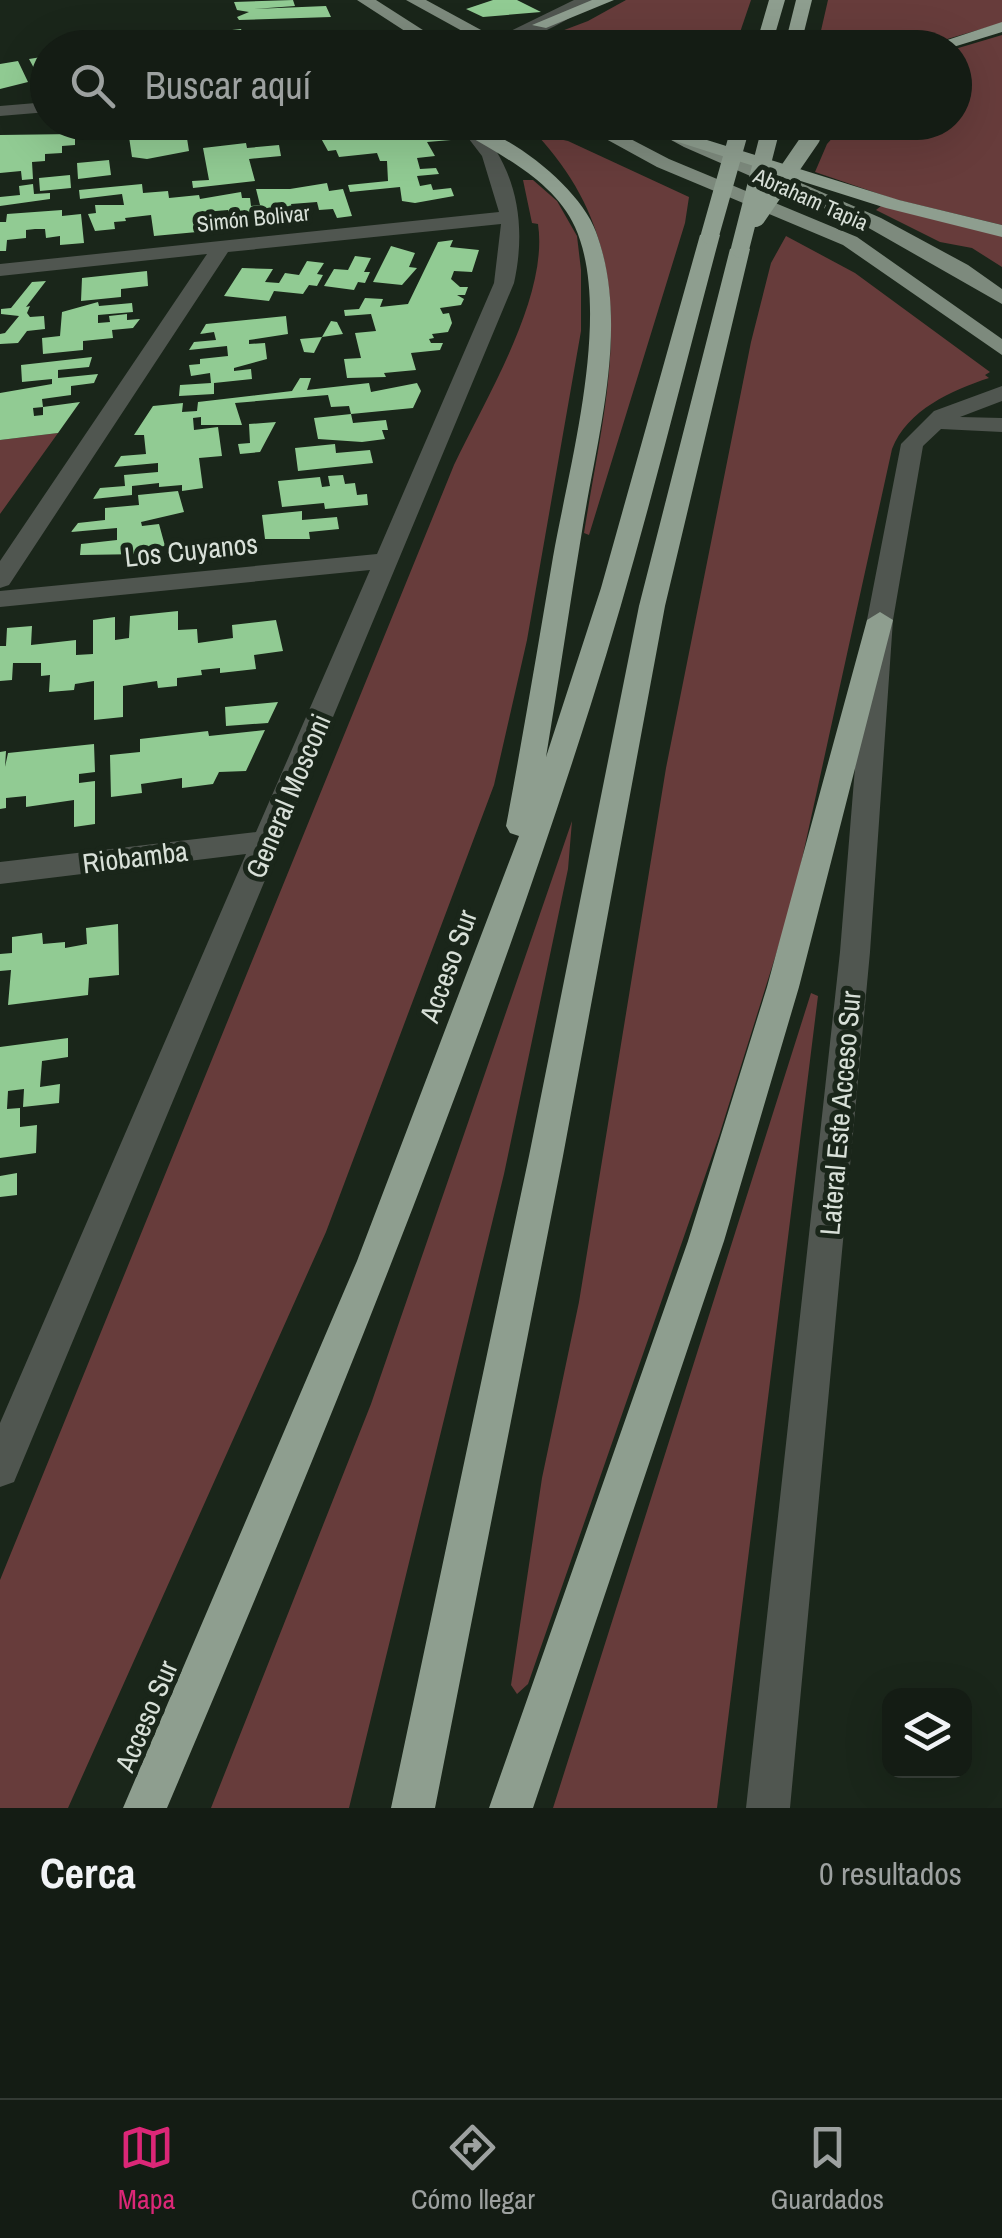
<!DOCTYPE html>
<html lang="es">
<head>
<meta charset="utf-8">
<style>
  body { margin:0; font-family:"Archivo Narrow",sans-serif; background:#1d251d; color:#f1f3f6 }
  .controls { position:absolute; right:30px; bottom:30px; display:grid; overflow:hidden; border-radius:20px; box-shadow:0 10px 40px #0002 }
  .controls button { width:90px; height:90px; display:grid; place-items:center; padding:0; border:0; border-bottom:2px solid #333a34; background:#141c14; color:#f1f3f6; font:50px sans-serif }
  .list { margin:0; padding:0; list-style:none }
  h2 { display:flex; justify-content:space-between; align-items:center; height:130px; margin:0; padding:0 40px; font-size:42px }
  h2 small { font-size:32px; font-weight:400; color:#9da1a0 }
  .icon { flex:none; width:55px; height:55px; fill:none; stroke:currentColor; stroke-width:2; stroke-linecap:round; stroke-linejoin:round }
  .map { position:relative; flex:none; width:1002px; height:1808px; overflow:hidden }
  .search { position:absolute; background:#141c14; box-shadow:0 10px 40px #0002; left:30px; right:30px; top:30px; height:110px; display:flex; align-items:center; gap:25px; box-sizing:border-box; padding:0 35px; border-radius:55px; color:#9da1a0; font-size:38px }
  .sheet { height:290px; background:#141c14 }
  nav { display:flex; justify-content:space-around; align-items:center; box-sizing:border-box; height:140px; border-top:2px solid #333a34; background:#141c14; font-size:28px; color:#9da1a0 }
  nav a { display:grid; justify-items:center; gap:5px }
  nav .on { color:#db2777 }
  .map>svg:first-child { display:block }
  .green { fill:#673c3b }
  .building { fill:#91cb93 }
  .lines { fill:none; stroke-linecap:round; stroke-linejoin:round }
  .minor { fill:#505650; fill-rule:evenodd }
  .major { fill:#7d8a7d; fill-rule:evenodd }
  .highway { fill:#8e9e8f; fill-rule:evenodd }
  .highway-bridge { stroke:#8e9e8f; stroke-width:18 }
  .labels { text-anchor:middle; stroke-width:10; stroke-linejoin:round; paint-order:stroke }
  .far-street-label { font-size:22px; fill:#d8e0d8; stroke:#1a261a }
  .street-label { font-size:28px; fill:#d8e0d8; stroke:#1a261a }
</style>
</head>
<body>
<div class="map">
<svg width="1002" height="1808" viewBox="0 0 1002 1808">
  <rect width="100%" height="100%" fill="#1a261a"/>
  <path class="green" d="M 626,0 L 751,0 L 735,47 L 538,48 L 530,43 L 588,21 Z
    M 828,0 L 1002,0 L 1002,23 L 920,47 L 817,48 Z
    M 1002,35 L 1002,225 L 894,199 L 815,172 L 827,144 L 846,123 L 954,122 L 955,49 Z
    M 536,134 L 568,141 L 689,197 L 685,223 L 589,535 L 584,533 C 607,388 649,254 536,134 Z
    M 523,180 L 533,180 L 557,201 L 577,236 L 581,270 L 581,331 L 527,640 L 494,785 L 326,1232 L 68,1808 L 0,1808 L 0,1580 L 454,465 C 485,399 549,297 538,224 L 532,223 Z
    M 881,206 L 1002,236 L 1002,267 L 972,248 L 940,242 L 876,210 Z
    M 786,236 L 855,273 L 990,372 L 985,375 L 989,378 C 952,390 907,410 892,449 L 793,900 L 719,1136 L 528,1684 L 517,1694 L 511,1685 L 542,1478 L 579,1302 L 666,768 L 751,342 L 771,263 Z
    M 58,433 L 0,514 L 0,440 Z
    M 572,821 L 568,869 L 504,1174 L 349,1808 L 211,1808 L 371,1404 Z
    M 811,993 L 818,996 L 717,1808 L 553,1808 Z"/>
  <path class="building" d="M 293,0 L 295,6 L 253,9 L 326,6 L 331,17 L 239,20 L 237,17 L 249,12 L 237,10 L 234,2 Z
    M 493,0 L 517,0 L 541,12 L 483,17 L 466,9 Z
    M 241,29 L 243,34 L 231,35 L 241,48 L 183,48 L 180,37 L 213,38 L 214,32 Z
    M 82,33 L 84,37 L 100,34 L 104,41 L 96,42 L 99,48 L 75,48 L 68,35 Z
    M 352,36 L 357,40 L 371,36 L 392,48 L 318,48 Z
    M 318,39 L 315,48 L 283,48 L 281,42 Z
    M 48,56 L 48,94 L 29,59 Z
    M 18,61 L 28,82 L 0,89 L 0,64 Z
    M 101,122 L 102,135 L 75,137 L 75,145 L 62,146 L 62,153 L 45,154 L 45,161 L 32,162 L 33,179 L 22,180 L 21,171 L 0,173 L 0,135 L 74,134 L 73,123 Z
    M 140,122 L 227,122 L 227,125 L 186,132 L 189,151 L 147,159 L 132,157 L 129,137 L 115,138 L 113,125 Z
    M 241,122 L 283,122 L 286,133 L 245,137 Z
    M 312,122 L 434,122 L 451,140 L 427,142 L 435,156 L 417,158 L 420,169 L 436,168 L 439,174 L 417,176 L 420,186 L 431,184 L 433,190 L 451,188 L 454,196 L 415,203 L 402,201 L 400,187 L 350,192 L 348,185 L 388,181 L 387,161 L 380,161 L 377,153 L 339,157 L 336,150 L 328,151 Z
    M 246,143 L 247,148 L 279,145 L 281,156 L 249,159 L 255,181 L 193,188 L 192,181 L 209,180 L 203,148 Z
    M 109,160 L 111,175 L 78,179 L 77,163 Z
    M 70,175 L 71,188 L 40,191 L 39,178 Z
    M 327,183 L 329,191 L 343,189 L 352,216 L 337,218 L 333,209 L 319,210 L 317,202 L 291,204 L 293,212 L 278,214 L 280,223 L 247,227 L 245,216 L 230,218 L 228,210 L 216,211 L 209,212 L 211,220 L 196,221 L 197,232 L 154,236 L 151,215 L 125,218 L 126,221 L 114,222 L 115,229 L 95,231 L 88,214 L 96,213 L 95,205 L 124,205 L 122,194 L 80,199 L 79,190 L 142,184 L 143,193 L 168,191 L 169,198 L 199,195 L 200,199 L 241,192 L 242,198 L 250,198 L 251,206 L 260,205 L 256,189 L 290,189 Z
    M 33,184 L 34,194 L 50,193 L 50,199 L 0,206 L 0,197 L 20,195 L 19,186 Z
    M 62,210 L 62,216 L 81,214 L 84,243 L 60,245 L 60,236 L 46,238 L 45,229 L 35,229 L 26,230 L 26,238 L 7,240 L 6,251 L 0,251 L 0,222 L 6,222 L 7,214 Z
    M 453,240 L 450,247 L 479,250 L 472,272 L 454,271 L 451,279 L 460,287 L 468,287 L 465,295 L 457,295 L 464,299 L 461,305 L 440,308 L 443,314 L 449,313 L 452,323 L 448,332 L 432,334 L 434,338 L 429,339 L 431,343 L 443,343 L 440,350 L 411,353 L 416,370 L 384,373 L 386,377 L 347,378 L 344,359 L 361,358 L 355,333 L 376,331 L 371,314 L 345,316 L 344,310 L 359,309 L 365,298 L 383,299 L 380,307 L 408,304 L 438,242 Z
    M 391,246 L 415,253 L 409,267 L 417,268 L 402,285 L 373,282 Z
    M 355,256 L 371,258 L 364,272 L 370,272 L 365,283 L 358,282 L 354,290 L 324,286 L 334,269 L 348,270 Z
    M 307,261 L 324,263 L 317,274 L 323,275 L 317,286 L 309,285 L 303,294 L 274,291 L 269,301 L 224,296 L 242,268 L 273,269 L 265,282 L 279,283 L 285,273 L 299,275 Z
    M 147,271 L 148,286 L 121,289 L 121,297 L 81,301 L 82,278 Z
    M 46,281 L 26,307 L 30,306 L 27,313 L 30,317 L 44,316 L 45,329 L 27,331 L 18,343 L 0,344 L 0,334 L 5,333 L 19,316 L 1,314 L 1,309 L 11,308 L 32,282 Z
    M 98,302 L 99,306 L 132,303 L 133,312 L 98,315 L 98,323 L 110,322 L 109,316 L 127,314 L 127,320 L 140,319 L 133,328 L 112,330 L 113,338 L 83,341 L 83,350 L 43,354 L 42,338 L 60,336 L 62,312 Z
    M 286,316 L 288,334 L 249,340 L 249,344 L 265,343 L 267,359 L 234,368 L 234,371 L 251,369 L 252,379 L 214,383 L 214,394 L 179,396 L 180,385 L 211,383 L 210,373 L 191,376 L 189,365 L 200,364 L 200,359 L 228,356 L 227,346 L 189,350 L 194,342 L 216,340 L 214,332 L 200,334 L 206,324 Z
    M 331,321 L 337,322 L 343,334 L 322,337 L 314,353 L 304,352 L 300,339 L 322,337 Z
    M 92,357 L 89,367 L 58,370 L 58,378 L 98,374 L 94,383 L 71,386 L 71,395 L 42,399 L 43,407 L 33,408 L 34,416 L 43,415 L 43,407 L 80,402 L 58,433 L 0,440 L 0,393 L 52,384 L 52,379 L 22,382 L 21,365 Z
    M 300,378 L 311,378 L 307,390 L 369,383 L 371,392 L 417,383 L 421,391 L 413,408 L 351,414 L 353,423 L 386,420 L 388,430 L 382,430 L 385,439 L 362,442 L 318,439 L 314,418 L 351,414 L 349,406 L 331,407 L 328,395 L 235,403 L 242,425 L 201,425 L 201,417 L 193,418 L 194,430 L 218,427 L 222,456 L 199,458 L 203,488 L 182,491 L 182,485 L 159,487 L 159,483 L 132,486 L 132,495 L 93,499 L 100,488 L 125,486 L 124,475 L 158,472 L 158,463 L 114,467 L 121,456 L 146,454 L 144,435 L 134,435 L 153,406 L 183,403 L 182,412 L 197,411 L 198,402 L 292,391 Z
    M 276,422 L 260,452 L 240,454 L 238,444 L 250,443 L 249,424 Z
    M 335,444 L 336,453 L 370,450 L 373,463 L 298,471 L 295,448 Z
    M 343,475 L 345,484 L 355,483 L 357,495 L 367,494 L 368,505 L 325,509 L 324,503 L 282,507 L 278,481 L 320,477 L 322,487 L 330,486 L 328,476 Z
    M 178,491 L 184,512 L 141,522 L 142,526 L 159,524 L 165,546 L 144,548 L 144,554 L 80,555 L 81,544 L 117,540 L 117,528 L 71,532 L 78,523 L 105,520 L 105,508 L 139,505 L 138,495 Z
    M 302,511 L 302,520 L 337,517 L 339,529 L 309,532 L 310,539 L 265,539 L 262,515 Z
    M 178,611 L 178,630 L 197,629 L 198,643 L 233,638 L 232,625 L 276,620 L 283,651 L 254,655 L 256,669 L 220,673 L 220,668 L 201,670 L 202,675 L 177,678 L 177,686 L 158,688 L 157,681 L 123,686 L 123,717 L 94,720 L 94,681 L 75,684 L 74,690 L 49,692 L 50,675 L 41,676 L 41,663 L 13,663 L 12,680 L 0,681 L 0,646 L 6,646 L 7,628 L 32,626 L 31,645 L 76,640 L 76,655 L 93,654 L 93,620 L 115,617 L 115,640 L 129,638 L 130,616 Z
    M 278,702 L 268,723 L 226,726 L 225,707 Z
    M 265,730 L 246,771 L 219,772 L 213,784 L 182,788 L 182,778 L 141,784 L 142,793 L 111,797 L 110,755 L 140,752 L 140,739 L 208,731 L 209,736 Z
    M 94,744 L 95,772 L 79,774 L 79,783 L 95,781 L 95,824 L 74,827 L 74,800 L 26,807 L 26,796 L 6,798 L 6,808 L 0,809 L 0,752 L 6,751 L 5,767 L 8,753 Z
    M 118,924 L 119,975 L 89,978 L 88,995 L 8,1005 L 11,970 L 0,971 L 0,954 L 12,953 L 12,937 L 42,933 L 43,944 L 65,942 L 65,948 L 87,944 L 86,928 Z
    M 68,1038 L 68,1057 L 42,1061 L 40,1087 L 60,1084 L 59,1103 L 23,1107 L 24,1089 L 8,1091 L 7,1109 L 20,1108 L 20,1127 L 37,1125 L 36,1153 L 0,1158 L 0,1047 Z
    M 17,1173 L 17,1195 L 0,1197 L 0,1176 Z"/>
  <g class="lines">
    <path class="minor" d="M 574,0 L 594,0 C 565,26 514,48 476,48 Z
      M 48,102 L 48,112 L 0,116 L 0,106 Z
      M 456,122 L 474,122 C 517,167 527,224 514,283 L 14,1482 L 0,1487 L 0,1423 L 246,854 L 0,884 L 0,862 L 256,832 L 370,570 L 0,607 L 0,591 L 377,554 L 494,283 L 501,224 L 228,252 L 9,585 L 0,588 L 0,561 L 207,254 L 0,276 L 0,264 L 499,212 L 482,156 Z
      M 1002,386 L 1002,401 L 960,417 L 1002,418 L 1002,432 L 941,429 L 923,446 L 893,620 L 870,952 L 790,1808 L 746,1808 L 840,952 L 867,620 L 901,444 L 934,411 Z"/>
    <path class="major" d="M 357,0 L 376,0 L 451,48 L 431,48 Z
      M 406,0 L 426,0 L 514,48 L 493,48 Z
      M 575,122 L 598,122 L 669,159 L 857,237 L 1002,339 L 1002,355 L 843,245 L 657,167 Z
      M 638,122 L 661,122 L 881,218 L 968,265 L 1002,289 L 1002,304 L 867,227 L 684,147 Z"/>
    <path class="highway" d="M 592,0 L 614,0 L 546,28 L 532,25 Z
      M 769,0 L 785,0 L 771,48 L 755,48 Z
      M 796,0 L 812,0 L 800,48 L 784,48 Z
      M 1002,22 L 1002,32 L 950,48 L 923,48 Z
      M 814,122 L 832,122 L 817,142 L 805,142 L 802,138 Z
      M 473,126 C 516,138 581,190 596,232 C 630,323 598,433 583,525 C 570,602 559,680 546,757 L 601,588 L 700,235 L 710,229 L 720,235 C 678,392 640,550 591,704 C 472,1080 321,1445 167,1808 L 123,1808 L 357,1261 L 519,836 L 510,833 L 506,826 C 523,736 538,646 553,557 C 569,466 613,312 575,227 C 555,183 506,158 467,135 L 464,131 Z
      M 662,126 L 899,200 L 1002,225 L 1002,237 L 886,208 L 656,135 L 653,131 Z
      M 740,243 L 750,249 L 665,606 L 563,1156 L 435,1808 L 391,1808 L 529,1156 L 639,606 L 730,249 Z
      M 880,612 L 893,620 L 799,987 L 724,1241 L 533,1808 L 489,1808 L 688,1241 L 767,987 L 867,620 Z"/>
    <path class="highway-bridge" d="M 756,218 L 811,138
      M 710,235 L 742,122
      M 740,249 L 772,124"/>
  </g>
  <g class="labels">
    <g class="far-street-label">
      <text transform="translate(811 199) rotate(24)" y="8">Abraham Tapia</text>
      <text transform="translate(253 218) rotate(-6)" y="8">Simón Bolivar</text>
    </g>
    <g class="street-label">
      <text transform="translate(191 550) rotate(-6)" y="10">Los Cuyanos</text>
      <text transform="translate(288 796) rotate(-67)" y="10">General Mosconi</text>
      <text transform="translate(135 857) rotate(-7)" y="10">Riobamba</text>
      <text transform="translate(448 966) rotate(-70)" y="10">Acceso Sur</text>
      <text transform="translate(840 1113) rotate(-85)" y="10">Lateral Este Acceso Sur</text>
      <text transform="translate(146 1716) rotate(-67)" y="10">Acceso Sur</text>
    </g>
  </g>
</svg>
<div class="controls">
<button><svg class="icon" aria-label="layers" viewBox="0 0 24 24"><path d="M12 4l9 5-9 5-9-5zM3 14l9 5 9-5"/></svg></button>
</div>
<div class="search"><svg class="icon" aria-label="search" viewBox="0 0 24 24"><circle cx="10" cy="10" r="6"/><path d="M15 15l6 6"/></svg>Buscar aquí</div>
</div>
<section class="sheet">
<h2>Cerca<small>0 resultados</small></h2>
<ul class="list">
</ul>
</section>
<nav>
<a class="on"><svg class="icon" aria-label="map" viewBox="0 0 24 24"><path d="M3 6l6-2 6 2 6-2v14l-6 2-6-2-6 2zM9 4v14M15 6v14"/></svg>Mapa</a>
<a><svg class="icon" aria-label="directions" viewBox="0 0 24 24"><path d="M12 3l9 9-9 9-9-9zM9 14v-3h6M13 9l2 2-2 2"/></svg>Cómo llegar</a>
<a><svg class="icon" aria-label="saved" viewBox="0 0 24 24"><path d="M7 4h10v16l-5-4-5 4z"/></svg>Guardados</a>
</nav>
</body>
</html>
